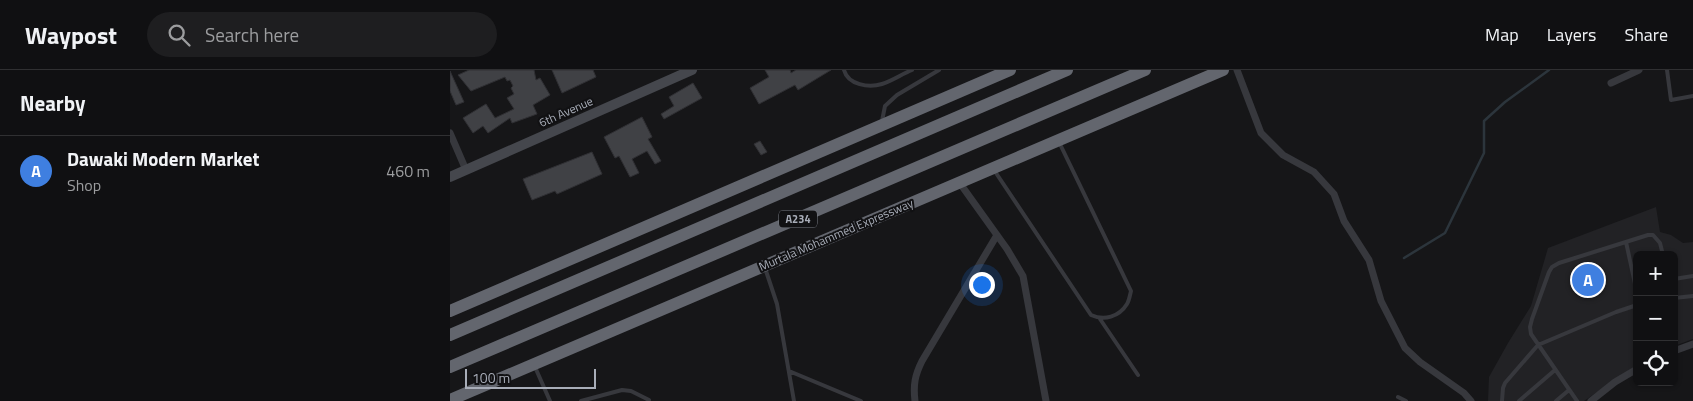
<!DOCTYPE html>
<html lang="en">
<head>
<meta charset="utf-8">
<style>
  body { margin:0; font-family:"Titillium Web",sans-serif; background:#1e1e20; color:#f1f3f6 }
  .controls { position:absolute; right:15px; bottom:15px; display:grid; overflow:hidden; border-radius:8px; box-shadow:0 1px 4px #0004 }
  .controls button { width:45px; height:45px; display:grid; place-items:center; padding:0; border:0; border-bottom:1px solid #303032; background:#101012; color:#f1f3f6; font:25px sans-serif }
  .scale { position:absolute; left:15px; bottom:12px; width:131px; box-sizing:border-box; padding-left:5px; border:2px solid #a8adb8; border-top:0; font-size:14px; line-height:18px; white-space:nowrap; color:#a8adb8; -webkit-text-stroke:4px #111113; paint-order:stroke }
  .you { position:absolute; left:531px; top:214px; width:18px; height:18px; margin:-12px; border:4px solid #fff; border-radius:50%; background:#1a73e8; box-shadow:0 0 0 8px #1a73e833 }
  .badge { display:grid; place-items:center; width:32px; height:32px; border-radius:50%; background:#f2b134; color:#fff; font-size:16px; font-weight:700 }
  .pin { position:absolute; translate:-50% -50%; border:2px solid #fff; box-shadow:0 1px 5px #0006 }
  .list { margin:0; padding:0; list-style:none }
  h2 { display:flex; justify-content:space-between; align-items:center; height:65px; margin:0; padding:0 20px; font-size:21px }
  h2 small { font-size:16px; font-weight:400; color:#9c9d9f }
  .list li { display:grid; grid-template-columns:32px 1fr auto; gap:15px; align-items:center; box-sizing:border-box; height:70px; padding:0 20px; border-top:1px solid #303032 }
  .list b { display:block; font-size:19px; white-space:nowrap }
  .list p { margin:0; font-size:16px; white-space:nowrap; color:#9c9d9f }
  .list em { font-size:16px; font-style:normal; color:#9c9d9f }
  .icon { flex:none; width:28px; height:28px; fill:none; stroke:currentColor; stroke-width:2; stroke-linecap:round; stroke-linejoin:round }
  .map { position:relative; flex:none; width:1243px; height:331px; overflow:hidden }
  header { display:flex; align-items:center; gap:30px; box-sizing:border-box; height:70px; padding:0 25px; background:#101012; border-bottom:1px solid #303032 }
  header strong { font-size:24px }
  nav { display:flex; gap:28px; margin-inline-start:auto; font-size:18px }
  .search { width:350px; height:45px; background:#1e1e20; display:flex; align-items:center; gap:12px; box-sizing:border-box; padding:0 18px; border-radius:28px; color:#9c9d9f; font-size:19px }
  main { display:flex }
  aside { flex:1; background:#101012 }
  .map>svg:first-child { display:block }
  .built { fill:#222225 }
  .lines { fill:none; stroke-linecap:round; stroke-linejoin:round }
  .stream { stroke:#2c353c; stroke-width:2.5 }
  .building { fill:#404145; stroke:#303034 }
  .lane { stroke:#37383d; stroke-width:4 }
  .street { stroke:#37383d; stroke-width:7 }
  .secondary { stroke:#45474d; stroke-width:10 }
  .highway { stroke:#63666e; stroke-width:12 }
  .labels { text-anchor:middle; stroke-width:4; stroke-linejoin:round; paint-order:stroke }
  .shield { fill:#111113; stroke:#7b7e86; stroke-width:1 }
  .shield-label { font-size:11px; font-weight:bold; fill:#a8adb8 }
  .street-label { font-size:12px; fill:#a8adb8; stroke:#111113 }
</style>
</head>
<body>
<header>
<strong>Waypost</strong>
<div class="search"><svg class="icon" aria-label="search" viewBox="0 0 24 24"><circle cx="10" cy="10" r="6"/><path d="M15 15l6 6"/></svg>Search here</div>
<nav><a>Map</a><a>Layers</a><a>Share</a></nav>
</header>
<main>
<aside>
<h2>Nearby<small></small></h2>
<ul class="list">
<li><span class="badge" style="background:#3f7fe0">A</span><div><b>Dawaki Modern Market</b><p>Shop</p></div><em>460 m</em></li>
</ul>
</aside>
<div class="map">
<svg width="1243" height="331" viewBox="0 0 1243 331">
  <rect width="100%" height="100%" fill="#161618"/>
  <path class="built" d="M 1206,137 L 1210,162 L 1221,165 L 1233,173 L 1243,172 L 1243,269 L 1224,276 L 1224,185 L 1187,185 L 1187,295 L 1134,331 L 1038,331 L 1039,307 L 1058,273 L 1081,236 L 1098,178 Z"/>
  <g class="lines">
    <path class="stream" d="M 954,188 L 995,163 L 1034,83 L 1034,51 L 1055,32 L 1099,0"/>
  </g>
  <path class="building" d="M 19,0 L 84,0 L 86,10 L 90,8 L 100,25 L 83,35 L 87,44 L 62,53 L 60,48 L 38,63 L 33,56 L 23,63 L 13,48 L 36,34 L 45,48 L 64,39 L 57,28 L 64,24 L 61,18 L 63,16 L 60,10 L 57,11 L 55,7 L 21,21 L 8,5 Z
    M 102,0 L 143,0 L 146,7 L 112,23 Z
    M 315,0 L 340,0 L 341,3 L 346,0 L 381,0 L 348,20 L 345,15 L 309,34 L 300,18 L 319,7 Z
    M 0,1 L 14,32 L 6,35 L 0,21 Z
    M 243,13 L 252,28 L 214,49 L 211,44 L 224,36 L 219,27 Z
    M 192,47 L 202,67 L 198,69 L 211,91 L 205,94 L 197,81 L 182,89 L 189,103 L 180,107 L 169,86 L 165,88 L 154,67 Z
    M 310,71 L 317,82 L 311,85 L 304,74 Z
    M 142,82 L 152,104 L 107,124 L 105,121 L 82,130 L 73,109 Z"/>
  <g class="lines">
    <path class="lane" d="M 394,0 C 398,15 419,18 432,14 C 442,11 452,4 462,0
      M 1217,0 L 1221,30 L 1243,26
      M 432,51 L 435,36 L 447,25 L 489,0
      M 544,100 L 641,245 C 654,251 669,247 677,234 C 679,231 680,225 681,221 L 609,72
      M 1176,172 L 1187,223
      M 315,198 L 327,234 L 344,331
      M 1224,209 L 1243,206
      M 1224,228 L 1243,226
      M 650,249 L 688,305
      M 85,297 L 100,331
      M 339,301 L 411,331
      M 948,327 L 956,331
      M 131,331 L 172,320 L 181,321 L 199,330
      M 1052,331 L 1053,318 L 1055,313 L 1088,275 L 1166,242 L 1187,235
      M 1069,331 L 1105,300
      M 1106,331 L 1119,320
      M 1127,331 L 1081,264 L 1080,257 L 1082,249 L 1099,202 L 1102,197 L 1109,193 L 1198,165 L 1203,165 L 1210,173 L 1213,185"/>
    <path class="street" d="M 787,0 L 811,63 L 833,85 L 864,102 L 884,124 L 894,151 L 919,190 L 931,231 L 955,278 L 970,292 L 1014,323 L 1021,331
      M 1161,13 L 1189,0
      M 0,63 L 16,100
      M 509,112 L 557,179 L 573,206 L 596,331
      M 1224,281 L 1243,274
      M 465,331 C 463,315 465,305 472,291 L 547,165
      M 1141,331 L 1165,312 L 1187,299"/>
    <path class="secondary" d="M 0,107 L 242,0"/>
    <path class="highway" d="M 0,241 L 560,0
      M 0,265 L 617,0
      M 0,297 L 695,0
      M 0,330 L 773,0"/>
  </g>
  <g class="labels">
    <rect class="shield" x="329" y="140.5" width="38" height="17" rx="4"/>
    <g class="shield-label">
      <text x="348" y="153">A234</text>
    </g>
    <g class="street-label">
      <text transform="translate(116 42) rotate(-24)" y="4">6th Avenue</text>
      <text transform="translate(386 165) rotate(-23)" y="4">Murtala Mohammed Expressway</text>
    </g>
  </g>
</svg>
<div class="controls">
<button>+</button>
<button>−</button>
<button><svg class="icon" aria-label="locate" viewBox="0 0 24 24"><circle cx="12" cy="12" r="6"/><path d="M12 2v4M12 18v4M2 12h4M18 12h4"/></svg></button>
</div>
<div class="scale">100 m</div>
<div class="you"></div>
<div class="pin badge" style="left:1138px;top:210px;background:#3f7fe0">A</div>
</div>
</main>
</body>
</html>
